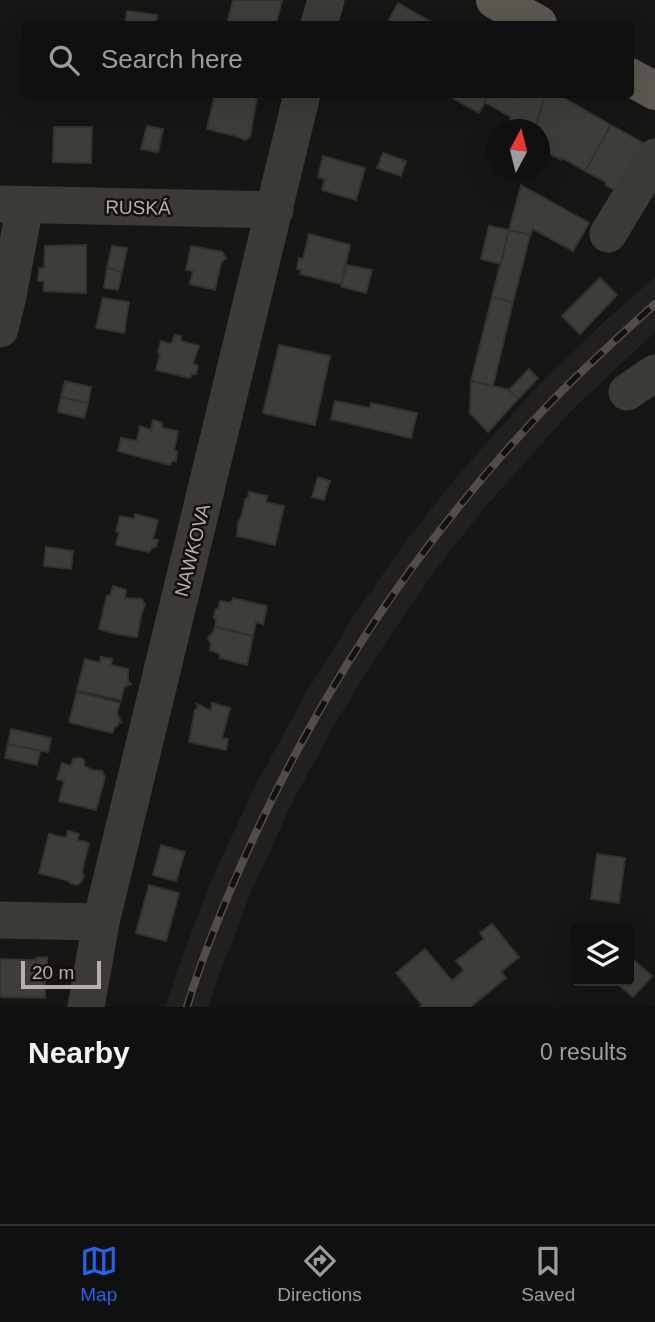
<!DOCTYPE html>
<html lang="en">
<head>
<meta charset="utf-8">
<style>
  body { margin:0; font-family:Arial,sans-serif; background:#1e1e1e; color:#f1f3f6 }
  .controls { position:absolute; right:21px; bottom:21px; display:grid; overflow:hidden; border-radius:7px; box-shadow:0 7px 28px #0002 }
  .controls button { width:63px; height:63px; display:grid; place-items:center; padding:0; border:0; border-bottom:2px solid #303030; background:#111010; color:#f1f3f6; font:35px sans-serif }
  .compass { position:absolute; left:487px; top:119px; width:63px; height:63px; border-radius:50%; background:#111010; box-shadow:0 7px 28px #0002; rotate:7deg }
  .scale { position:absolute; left:21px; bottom:18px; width:80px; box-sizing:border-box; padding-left:7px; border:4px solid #b8afa6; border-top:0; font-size:19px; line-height:24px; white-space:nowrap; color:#b8afa6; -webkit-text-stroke:5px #121110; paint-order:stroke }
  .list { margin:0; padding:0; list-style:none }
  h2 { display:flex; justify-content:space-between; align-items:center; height:91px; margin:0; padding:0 28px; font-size:30px }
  h2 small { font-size:23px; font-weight:400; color:#9c9d9f }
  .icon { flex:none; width:38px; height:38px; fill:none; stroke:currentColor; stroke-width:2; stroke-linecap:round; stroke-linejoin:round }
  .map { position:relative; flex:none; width:655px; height:1007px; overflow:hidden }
  .search { position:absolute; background:#111010; box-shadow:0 7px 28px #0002; left:21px; right:21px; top:21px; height:77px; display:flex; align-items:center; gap:18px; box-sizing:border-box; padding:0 24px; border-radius:7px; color:#9c9d9f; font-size:26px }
  .sheet { height:217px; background:#111010 }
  nav { display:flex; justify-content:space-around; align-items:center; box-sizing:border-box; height:98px; border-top:2px solid #303030; background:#111010; font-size:19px; color:#9c9d9f }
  nav a { display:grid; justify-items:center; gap:4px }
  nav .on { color:#2563eb }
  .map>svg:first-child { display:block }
  .built { fill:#21201e }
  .building { fill:#3f3d3a; stroke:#33322f; stroke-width:2 }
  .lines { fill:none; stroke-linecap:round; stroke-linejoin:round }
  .minor { stroke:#3c3a36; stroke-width:37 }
  .major { stroke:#5b5751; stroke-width:38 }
  .rail-casing { stroke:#514d48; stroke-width:8 }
  .rail { stroke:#121110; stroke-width:5; stroke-dasharray:16; stroke-linecap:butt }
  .labels { text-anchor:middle; stroke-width:5; stroke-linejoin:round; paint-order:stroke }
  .street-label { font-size:19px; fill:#b8afa6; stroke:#121110 }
</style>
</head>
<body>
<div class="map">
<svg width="655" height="1007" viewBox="0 0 655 1007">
  <rect width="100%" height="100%" fill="#171615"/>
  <path class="built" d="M 655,277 L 655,332 L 570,412 L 486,506 L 439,565 L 389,637 L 338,718 L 292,803 L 251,892 L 215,986 L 208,1007 L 166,1007 L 176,973 L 213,876 L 256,785 L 303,698 L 355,614 L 406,541 L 455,479 L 499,429 L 540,384 L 604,322 Z"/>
  <path class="building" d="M 233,0 L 282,0 L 276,24 L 227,24 Z
    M 398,3 L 433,23 L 432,24 L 387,24 Z
    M 127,11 L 158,15 L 155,24 L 125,24 Z
    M 215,94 L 248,94 L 257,97 L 250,137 L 245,140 L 236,136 L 207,129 Z
    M 446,94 L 489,94 L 479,113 Z
    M 489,94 L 545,94 L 535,130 L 528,130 L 510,120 L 511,117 L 484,102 Z
    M 545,94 L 557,94 L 611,125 L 585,171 L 562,158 L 561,160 L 548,153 L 549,151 L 540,146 L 540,130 L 535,130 Z
    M 611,125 L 645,144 L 618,192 L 605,185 L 606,182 L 585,171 Z
    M 147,126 L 163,129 L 158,152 L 141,149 Z
    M 54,127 L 92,127 L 91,163 L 53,162 Z
    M 383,153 L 406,161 L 401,176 L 377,168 Z
    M 323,156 L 365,168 L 356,200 L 322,190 L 325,179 L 318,177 Z
    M 521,185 L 589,223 L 573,251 L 533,229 L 530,235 L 509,230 Z
    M 489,226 L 509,230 L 501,264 L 481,259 Z
    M 509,230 L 530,235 L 513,302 L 492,297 Z
    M 309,234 L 350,245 L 341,284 L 300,274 L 301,270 L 297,269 L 299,258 L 303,259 Z
    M 86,245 L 86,293 L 44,291 L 44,281 L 38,281 L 39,268 L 44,268 L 45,246 Z
    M 112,246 L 127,248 L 122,272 L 107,268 Z
    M 191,246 L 222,252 L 226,258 L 221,263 L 215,290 L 190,284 L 193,271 L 186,270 Z
    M 347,265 L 372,270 L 366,293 L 342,287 L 341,284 Z
    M 107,268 L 122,272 L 118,290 L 104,288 Z
    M 600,278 L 617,295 L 580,334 L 562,316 Z
    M 492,297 L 513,302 L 493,386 L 471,381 Z
    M 103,298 L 129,302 L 124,333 L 96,328 Z
    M 175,335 L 181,336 L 181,341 L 199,346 L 193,363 L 198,366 L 196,374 L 192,374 L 190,378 L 156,370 L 160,354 L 158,352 L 161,341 L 171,344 Z
    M 279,345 L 330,356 L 315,425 L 263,413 Z
    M 529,369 L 538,378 L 518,399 L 509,390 Z
    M 65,381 L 91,387 L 88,403 L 61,397 Z
    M 471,381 L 509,390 L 518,399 L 488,432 L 470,413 Z
    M 61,397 L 88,403 L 84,418 L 58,412 Z
    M 335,401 L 370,408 L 371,403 L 417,413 L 411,438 L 331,419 Z
    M 153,420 L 162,423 L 162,428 L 178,431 L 174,450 L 177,452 L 176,461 L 172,461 L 170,465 L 118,451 L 121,438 L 137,441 L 140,426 L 151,430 Z
    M 318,477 L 330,481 L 324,500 L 312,497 Z
    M 249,492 L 267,496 L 266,502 L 284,506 L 275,545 L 237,536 L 238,523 L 241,517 L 246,498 L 248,498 Z
    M 135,514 L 158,520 L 153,539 L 158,540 L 156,547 L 152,548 L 149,552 L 116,545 L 119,533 L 116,531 L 120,516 L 134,519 Z
    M 46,547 L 73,551 L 71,569 L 44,566 Z
    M 113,586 L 126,590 L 125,598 L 142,599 L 145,605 L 141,616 L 137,637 L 117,634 L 99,629 L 107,596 L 110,596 Z
    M 233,598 L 267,606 L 263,624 L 256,622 L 253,636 L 215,626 L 216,621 L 214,617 L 215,610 L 219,608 L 220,601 L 231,603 Z
    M 215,627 L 253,636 L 247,665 L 220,658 L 220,654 L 210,650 L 211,644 L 208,638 L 214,631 Z
    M 101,657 L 112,659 L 111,665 L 128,669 L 128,682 L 131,684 L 124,687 L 121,700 L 77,690 L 85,659 L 100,663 Z
    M 77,692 L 120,703 L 117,713 L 121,722 L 119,721 L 118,725 L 115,727 L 112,733 L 69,722 Z
    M 212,703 L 230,708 L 222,738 L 228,739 L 226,750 L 189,742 L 195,710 L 198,707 L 197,704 L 211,711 Z
    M 11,729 L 51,738 L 48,752 L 8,744 Z
    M 8,744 L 40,751 L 37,765 L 5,758 Z
    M 80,758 L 84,760 L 84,766 L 94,771 L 96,770 L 102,771 L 105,777 L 96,810 L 59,801 L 64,781 L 57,779 L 62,763 L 71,766 L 73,759 Z
    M 68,831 L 79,834 L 77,840 L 89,843 L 82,872 L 84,875 L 82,881 L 77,885 L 70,883 L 69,881 L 39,873 L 49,834 L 66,838 Z
    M 161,845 L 185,852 L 176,881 L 153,875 Z
    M 597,854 L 625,858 L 619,903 L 591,899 Z
    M 149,885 L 179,893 L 166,941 L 136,933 Z
    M 492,924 L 519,957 L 501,972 L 506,978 L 470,1007 L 420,1007 L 422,1005 L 396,973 L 425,949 L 452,981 L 464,970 L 456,961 L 484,939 L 480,933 Z
    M 629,956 L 652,976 L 633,997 L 614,981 L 629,981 Z
    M 47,957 L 47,971 L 45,971 L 45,998 L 0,997 L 0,959 L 36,960 L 36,958 Z"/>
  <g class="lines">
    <path class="minor" d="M 319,24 L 326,0
      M 0,204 L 275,210
      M 608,234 L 655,157
      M 0,329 L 8,296 L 25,205
      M 627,392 L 655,373
      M 0,920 L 101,922
      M 86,1007 L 101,922 L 302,94"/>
    <path class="major" d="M 495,0 L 538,24
      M 630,77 L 655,91"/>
    <defs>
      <path id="rail" d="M 187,1007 C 204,950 228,894 253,839 C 328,677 430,527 554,399 C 586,366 621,335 655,304"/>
    </defs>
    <use href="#rail" class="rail-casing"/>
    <use href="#rail" class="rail"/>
  </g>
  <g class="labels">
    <g class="street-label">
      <text transform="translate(138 207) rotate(1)" y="7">RUSKÁ</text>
      <text transform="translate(192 550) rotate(-76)" y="7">NAWKOVA</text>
    </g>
  </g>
</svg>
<div class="controls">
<button><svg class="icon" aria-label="layers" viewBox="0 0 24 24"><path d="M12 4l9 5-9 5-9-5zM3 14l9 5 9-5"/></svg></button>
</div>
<svg class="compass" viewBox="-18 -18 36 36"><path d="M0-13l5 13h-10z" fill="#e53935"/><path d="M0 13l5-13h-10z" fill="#9c9d9f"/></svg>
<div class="scale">20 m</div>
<div class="search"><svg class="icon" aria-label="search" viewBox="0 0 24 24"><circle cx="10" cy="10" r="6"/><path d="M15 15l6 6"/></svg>Search here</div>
</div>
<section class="sheet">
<h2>Nearby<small>0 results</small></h2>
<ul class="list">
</ul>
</section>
<nav>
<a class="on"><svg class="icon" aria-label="map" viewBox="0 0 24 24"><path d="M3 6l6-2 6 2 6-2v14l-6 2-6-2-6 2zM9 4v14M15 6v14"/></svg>Map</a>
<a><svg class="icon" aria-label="directions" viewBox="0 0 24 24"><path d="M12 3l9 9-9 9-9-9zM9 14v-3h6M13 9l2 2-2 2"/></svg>Directions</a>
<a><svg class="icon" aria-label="saved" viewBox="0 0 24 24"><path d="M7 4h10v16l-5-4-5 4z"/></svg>Saved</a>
</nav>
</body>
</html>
